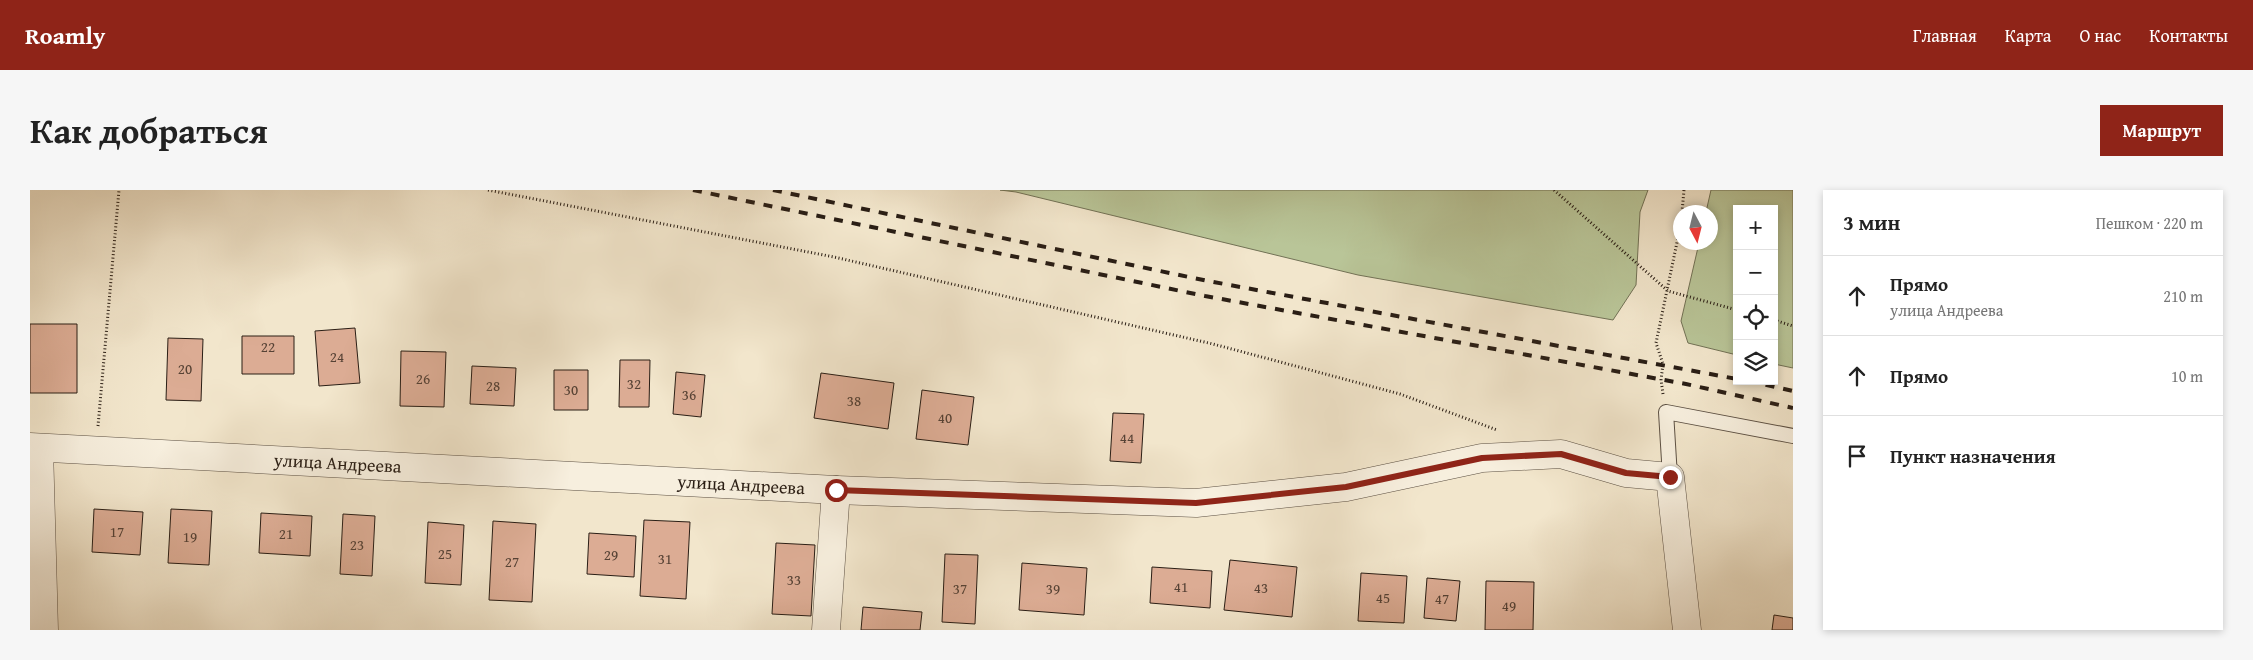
<!DOCTYPE html>
<html lang="ru">
<head>
<meta charset="utf-8">
<style>
  body { margin:0; font-family:"Gentium Book Plus",serif; background:#f6f6f6; color:#222 }
  .controls { position:absolute; right:15px; top:15px; display:grid; overflow:hidden; border-radius:0px; box-shadow:0 2px 8px #0003 }
  .controls button { width:45px; height:45px; display:grid; place-items:center; padding:0; border:0; border-bottom:1px solid #e0e0e0; background:#fff; color:#222; font:25px sans-serif }
  .compass { position:absolute; left:1643px; top:15px; width:45px; height:45px; border-radius:50%; background:#fff; box-shadow:0 2px 8px #0003; rotate:173deg }
  .stop { position:absolute; width:15px; height:15px; margin:-11px; border:4px solid #8f2418; border-radius:50%; background:#fff }
  .stop.end { background:#8f2418; border-color:#fff; box-shadow:0 1px 5px #0008 }
  .list { margin:0; padding:0; list-style:none }
  h2 { display:flex; justify-content:space-between; align-items:center; height:65px; margin:0; padding:0 20px; font-size:21px }
  h2 small { font-size:16px; font-weight:400; color:#767676 }
  .list li { display:grid; grid-template-columns:32px 1fr auto; gap:15px; align-items:center; box-sizing:border-box; height:80px; padding:0 20px; border-top:1px solid #e0e0e0 }
  .list b { display:block; font-size:19px; white-space:nowrap }
  .list p { margin:0; font-size:16px; white-space:nowrap; color:#767676 }
  .list em { font-size:16px; font-style:normal; color:#767676 }
  .icon { flex:none; width:28px; height:28px; fill:none; stroke:currentColor; stroke-width:2; stroke-linecap:round; stroke-linejoin:round }
  .map { position:relative; flex:none; width:1763px; height:440px; overflow:hidden; border-radius:0px }
  header { display:flex; align-items:center; gap:30px; box-sizing:border-box; height:70px; padding:0 25px; background:#8f2418; color:#fff }
  header strong { font-size:24px }
  nav { display:flex; gap:28px; margin-inline-start:auto; font-size:18px }
  .intro { display:flex; align-items:center; justify-content:space-between; box-sizing:border-box; height:120px; padding:0 30px }
  h1 { margin:0; font-size:35px }
  .button { padding:12px 22px; border-radius:0px; background:#8f2418; color:#fff; font-size:18px; font-weight:700 }
  main { display:flex; gap:30px; padding:0 30px }
  aside { flex:1; background:#fff; border-radius:0px; box-shadow:0 2px 8px #0003 }
  .map>svg:first-child { display:block }
  .green { fill:#b9c598; stroke:#727256 }
  .building { fill:#dcac94; stroke:#2a1e15 }
  .lines { fill:none; stroke-linecap:round; stroke-linejoin:round }
  .lane-casing { stroke:#5c5043; stroke-width:16 }
  .street-casing { stroke:#5c5043; stroke-width:29 }
  .path { stroke:#2a1e15; stroke-width:3; stroke-dasharray:1 2.5; stroke-linecap:butt }
  .lane { stroke:#f7efde; stroke-width:14 }
  .street { stroke:#f7efde; stroke-width:28 }
  .rail { stroke:#2a1e15; stroke-width:4; stroke-dasharray:9 9; stroke-linecap:butt }
  .route { stroke:#8f2418; stroke-width:6 }
  .labels { text-anchor:middle; stroke-width:4; stroke-linejoin:round; paint-order:stroke }
  .number-label { font-size:15px; fill:#564235 }
  .street-label { font-size:18px; fill:#2a1e15; stroke:#f7efde }
</style>
</head>
<body>
<header>
<strong>Roamly</strong>
<nav><a>Главная</a><a>Карта</a><a>О нас</a><a>Контакты</a></nav>
</header>
<div class="intro"><h1>Как добраться</h1><a class="button">Маршрут</a></div>
<main>
<div class="map">
<svg width="1763" height="440" viewBox="0 0 1763 440">
  <rect width="100%" height="100%" fill="#f2e6cc"/>
  <filter id="stains"><feTurbulence type="fractalNoise" baseFrequency=".004" numOctaves="4"/><feColorMatrix values="0 0 0 0 .2 0 0 0 0 .09 0 0 0 0 .02 0 0 0 .5 -.17"/></filter>
  <radialGradient id="worn" r=".72"><stop offset=".6" stop-color="#630" stop-opacity="0"/><stop offset="1" stop-color="#630" stop-opacity=".3"/></radialGradient>
  <path class="green" d="M 970,0 L 1618,0 L 1610,22 L 1606,95 L 1583,130 L 1328,85 L 986,2 Z
    M 1681,0 L 1763,0 L 1763,178 L 1744,174 L 1744,19 L 1707,19 L 1707,165 L 1658,153 L 1651,131 L 1669,53 L 1680,52 L 1680,22 L 1676,22 Z"/>
  <path class="building" d="M 0,134 L 47,134 L 47,203 L 0,203 Z
    M 325,138 L 330,193 L 289,196 L 285,141 Z
    M 212,146 L 264,146 L 264,184 L 212,184 Z
    M 138,148 L 173,149 L 171,211 L 136,210 Z
    M 371,161 L 416,162 L 414,217 L 370,216 Z
    M 590,170 L 620,170 L 619,217 L 589,217 Z
    M 442,176 L 486,178 L 484,216 L 440,214 Z
    M 524,180 L 558,180 L 558,220 L 524,220 Z
    M 646,182 L 675,185 L 671,227 L 643,224 Z
    M 791,183 L 864,193 L 858,239 L 784,228 Z
    M 892,200 L 944,207 L 938,255 L 886,249 Z
    M 1083,223 L 1114,224 L 1111,273 L 1080,271 Z
    M 64,319 L 113,322 L 110,365 L 62,362 Z
    M 141,319 L 182,321 L 179,375 L 138,373 Z
    M 231,323 L 282,326 L 280,366 L 229,363 Z
    M 313,324 L 345,326 L 342,386 L 310,384 Z
    M 614,330 L 660,332 L 656,409 L 610,406 Z
    M 463,331 L 506,334 L 502,412 L 459,410 Z
    M 398,332 L 434,335 L 431,395 L 395,393 Z
    M 559,343 L 606,346 L 604,387 L 557,384 Z
    M 746,353 L 785,355 L 781,426 L 742,424 Z
    M 915,364 L 948,365 L 945,434 L 912,432 Z
    M 1200,370 L 1267,377 L 1262,427 L 1194,420 Z
    M 992,373 L 1057,378 L 1054,425 L 989,420 Z
    M 1122,377 L 1182,381 L 1180,418 L 1120,413 Z
    M 1331,383 L 1377,386 L 1374,433 L 1328,431 Z
    M 1397,388 L 1430,391 L 1426,431 L 1394,428 Z
    M 1456,391 L 1504,392 L 1503,440 L 1455,440 Z
    M 833,417 L 892,422 L 890,440 L 831,440 Z
    M 1744,425 L 1763,428 L 1763,440 L 1742,440 Z"/>
  <g class="lines">
    <defs>
      <path id="lane" d="M 1640,287 L 1636,222 L 1763,246"/>
      <g id="street">
        <path id="s1" d="M 0,257 L 806,300 L 1166,313 L 1316,297 L 1452,268 L 1531,264 L 1596,283 L 1640,287 L 1657,440"/>
        <path d="M 9,258 L 14,440"/>
        <path d="M 796,440 L 806,300"/>
      </g>
    </defs>
    <use href="#lane" class="lane-casing"/>
    <use href="#street" class="street-casing"/>
    <path class="path" d="M 458,0 L 804,67 L 1183,154 L 1370,204 L 1467,240
      M 1524,0 L 1638,101 L 1707,120
      M 1652,22 L 1654,0
      M 1744,130 L 1763,136
      M 1633,204 L 1631,190 L 1633,174 L 1626,153 L 1650,38
      M 68,236 L 89,0"/>
    <use href="#lane" class="lane"/>
    <use href="#street" class="street"/>
    <path class="rail" d="M 663,0 L 1175,106 L 1656,194 L 1763,218
      M 743,0 L 1178,91 L 1707,189
      M 1718,191 L 1763,201"/>
  </g>
  <g class="lines">
    <path class="route" d="M 806,300 L 1166,313 L 1316,297 L 1452,268 L 1531,264 L 1596,283 L 1640,287"/>
  </g>
  <g class="labels">
    <g class="number-label">
      <text x="238" y="162">22</text>
      <text x="307" y="172">24</text>
      <text x="155" y="184">20</text>
      <text x="393" y="194">26</text>
      <text x="604" y="199">32</text>
      <text x="463" y="201">28</text>
      <text x="541" y="205">30</text>
      <text x="659" y="210">36</text>
      <text x="824" y="216">38</text>
      <text x="915" y="233">40</text>
      <text x="1097" y="253">44</text>
      <text x="87" y="347">17</text>
      <text x="256" y="349">21</text>
      <text x="160" y="352">19</text>
      <text x="327" y="360">23</text>
      <text x="415" y="369">25</text>
      <text x="581" y="370">29</text>
      <text x="635" y="374">31</text>
      <text x="482" y="377">27</text>
      <text x="764" y="395">33</text>
      <text x="1151" y="402">41</text>
      <text x="1231" y="403">43</text>
      <text x="930" y="404">37</text>
      <text x="1023" y="404">39</text>
      <text x="1353" y="413">45</text>
      <text x="1412" y="414">47</text>
      <text x="1479" y="421">49</text>
    </g>
    <g class="street-label">
      <text dy="6" stroke="none"><textPath href="#s1" startOffset="308">улица Андреева</textPath></text>
      <text dy="6" stroke="none"><textPath href="#s1" startOffset="712">улица Андреева</textPath></text>
    </g>
  </g>
  <rect width="100%" height="100%" filter="url(#stains)"/>
  <rect width="100%" height="100%" fill="url(#worn)"/>
</svg>
<div class="controls">
<button>+</button>
<button>−</button>
<button><svg class="icon" aria-label="locate" viewBox="0 0 24 24"><circle cx="12" cy="12" r="6"/><path d="M12 2v4M12 18v4M2 12h4M18 12h4"/></svg></button>
<button><svg class="icon" aria-label="layers" viewBox="0 0 24 24"><path d="M12 4l9 5-9 5-9-5zM3 14l9 5 9-5"/></svg></button>
</div>
<svg class="compass" viewBox="-18 -18 36 36"><path d="M0-13l5 13h-10z" fill="#e53935"/><path d="M0 13l5-13h-10z" fill="#767676"/></svg>
<div class="stop" style="left:806px;top:300px"></div>
<div class="stop end" style="left:1640px;top:287px"></div>
</div>
<aside>
<h2>3 мин<small>Пешком · 220 m</small></h2>
<ul class="list">
<li><svg class="icon" aria-label="ahead" viewBox="0 0 24 24"><path d="M12 20V5M6 11l6-6 6 6"/></svg><div><b>Прямо</b><p>улица Андреева</p></div><em>210 m</em></li>
<li><svg class="icon" aria-label="ahead" viewBox="0 0 24 24"><path d="M12 20V5M6 11l6-6 6 6"/></svg><div><b>Прямо</b></div><em>10 m</em></li>
<li><svg class="icon" aria-label="arrive" viewBox="0 0 24 24"><path d="M6 21V4h12l-3 4 3 4H6"/></svg><div><b>Пункт назначения</b></div></li>
</ul>
</aside>
</main>
</body>
</html>
